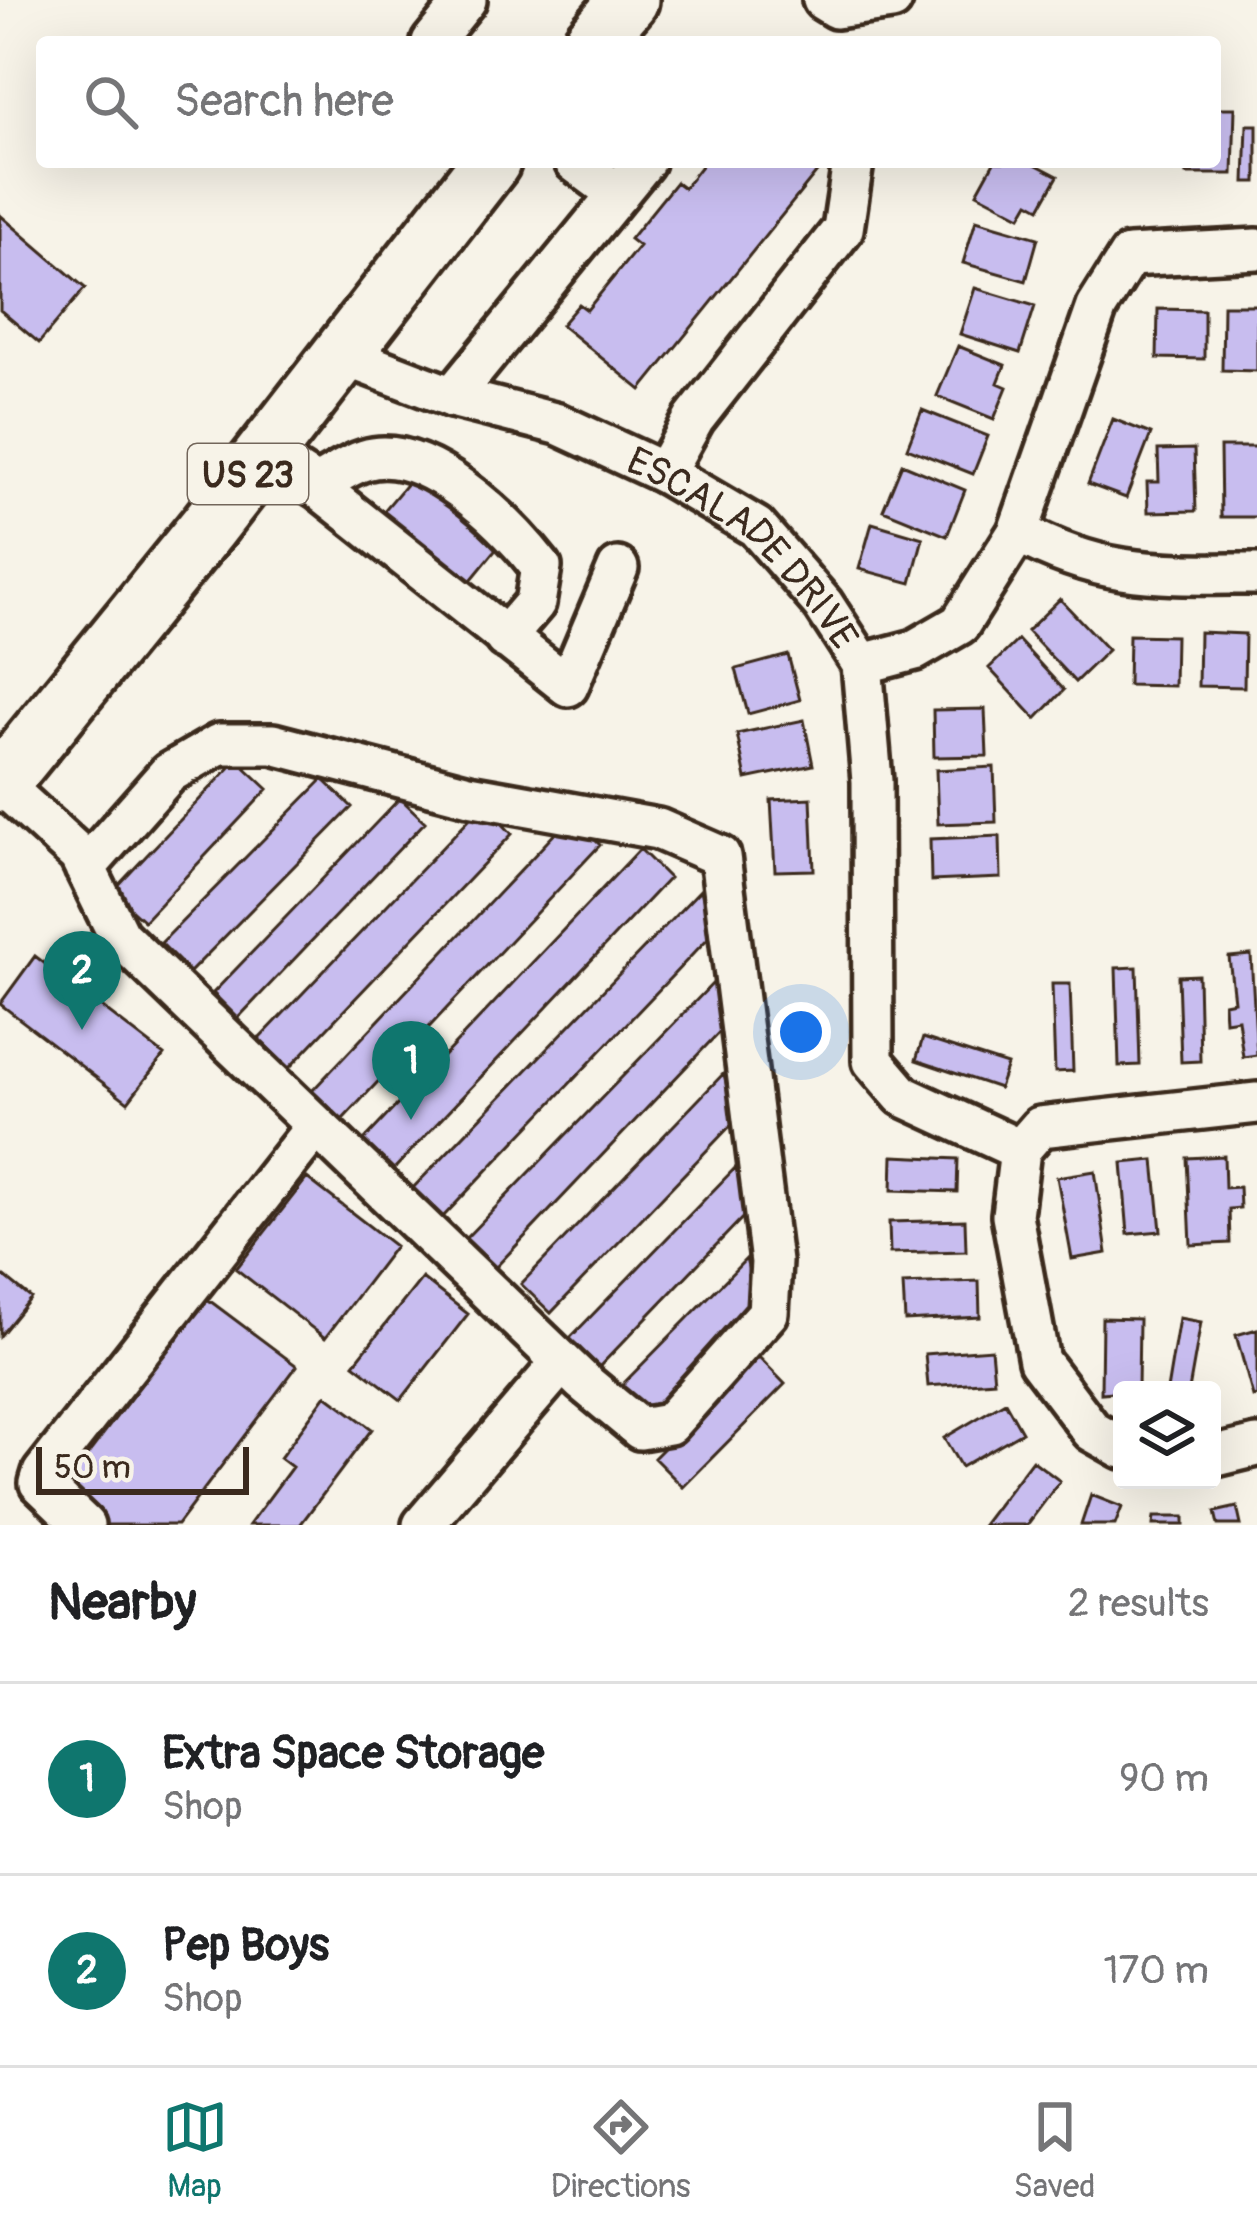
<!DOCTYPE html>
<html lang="en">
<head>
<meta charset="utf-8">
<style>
  body { margin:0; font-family:Pangolin,sans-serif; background:#f2f2f2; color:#202124 }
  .controls { position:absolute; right:36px; bottom:36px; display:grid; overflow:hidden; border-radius:12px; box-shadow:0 12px 48px #0002 }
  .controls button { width:108px; height:108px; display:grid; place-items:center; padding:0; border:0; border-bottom:3px solid #e0e0e0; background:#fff; color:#202124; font:60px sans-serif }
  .scale { position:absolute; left:36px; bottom:30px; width:213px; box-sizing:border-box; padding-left:12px; border:6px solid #3b2a1e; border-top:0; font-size:33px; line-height:42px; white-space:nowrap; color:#3b2a1e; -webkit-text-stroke:9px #f7f3e8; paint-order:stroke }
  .you { position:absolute; left:801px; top:1032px; width:42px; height:42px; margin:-30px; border:9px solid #fff; border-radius:50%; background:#1a73e8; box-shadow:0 0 0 18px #1a73e833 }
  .badge { display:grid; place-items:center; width:78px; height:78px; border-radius:50%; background:#0f766e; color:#fff; font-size:39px; font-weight:700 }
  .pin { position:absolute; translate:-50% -99px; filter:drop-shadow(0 3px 6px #0008) }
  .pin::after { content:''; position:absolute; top:63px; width:42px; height:36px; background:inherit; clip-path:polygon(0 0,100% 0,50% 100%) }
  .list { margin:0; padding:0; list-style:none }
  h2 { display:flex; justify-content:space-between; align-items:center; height:156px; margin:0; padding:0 48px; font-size:51px }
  h2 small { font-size:39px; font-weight:400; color:#757577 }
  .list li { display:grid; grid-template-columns:78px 1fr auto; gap:36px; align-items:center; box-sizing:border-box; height:192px; padding:0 48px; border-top:3px solid #e0e0e0 }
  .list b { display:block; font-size:45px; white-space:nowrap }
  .list p { margin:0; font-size:39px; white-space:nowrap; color:#757577 }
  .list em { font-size:39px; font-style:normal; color:#757577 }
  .icon { flex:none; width:66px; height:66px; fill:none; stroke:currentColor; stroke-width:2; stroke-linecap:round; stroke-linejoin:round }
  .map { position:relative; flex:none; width:1257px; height:1525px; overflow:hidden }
  .search { position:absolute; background:#fff; box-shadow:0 12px 48px #0002; left:36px; right:36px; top:36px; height:132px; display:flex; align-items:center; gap:30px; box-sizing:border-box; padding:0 42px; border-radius:12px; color:#757577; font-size:45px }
  .sheet { height:540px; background:#fff }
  nav { display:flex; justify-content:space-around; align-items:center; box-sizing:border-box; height:168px; border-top:3px solid #e0e0e0; background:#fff; font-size:33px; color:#757577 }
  nav a { display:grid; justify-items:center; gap:6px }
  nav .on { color:#0f766e }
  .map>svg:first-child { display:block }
  .building { fill:#c8bdef; stroke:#3b2a1e; stroke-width:3 }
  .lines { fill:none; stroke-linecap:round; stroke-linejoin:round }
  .minor-casing { stroke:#3b2a1e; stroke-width:48 }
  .highway-casing { stroke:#3b2a1e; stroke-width:66 }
  .minor { stroke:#f7f3e8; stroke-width:39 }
  .highway { stroke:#f7f3e8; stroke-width:57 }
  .labels { text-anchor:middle; stroke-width:12; stroke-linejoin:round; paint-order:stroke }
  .shield { fill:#f7f3e8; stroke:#73665b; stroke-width:3 }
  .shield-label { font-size:36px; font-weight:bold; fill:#3b2a1e }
  .street-label { font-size:39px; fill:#3b2a1e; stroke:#f7f3e8 }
</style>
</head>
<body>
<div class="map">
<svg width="1257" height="1525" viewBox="0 0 1257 1525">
  <rect width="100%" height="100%" fill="#f7f3e8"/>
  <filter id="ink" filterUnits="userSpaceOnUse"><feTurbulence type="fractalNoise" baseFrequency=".00833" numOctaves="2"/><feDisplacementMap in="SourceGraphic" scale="24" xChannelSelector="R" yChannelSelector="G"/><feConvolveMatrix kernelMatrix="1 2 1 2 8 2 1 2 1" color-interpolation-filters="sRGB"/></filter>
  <g filter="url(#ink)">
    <path class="building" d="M 1215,108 L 1235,108 L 1233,174 L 1186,174 L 1186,162 L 1215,162 Z
      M 1247,125 L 1257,125 L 1257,182 L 1245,182 Z
      M 704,162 L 825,162 L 641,390 L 561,325 L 579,304 L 587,310 L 639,246 L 630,239 L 676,182 L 684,188 Z
      M 994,162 L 1031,162 L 1058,176 L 1040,208 L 1029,202 L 1021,216 L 977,193 Z
      M 0,215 L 85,288 L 39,343 L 0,310 Z
      M 976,220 L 1038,238 L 1026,281 L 963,263 Z
      M 975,288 L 1035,306 L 1020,353 L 960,334 Z
      M 1223,305 L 1257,305 L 1257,371 L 1222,370 Z
      M 1158,309 L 1204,310 L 1204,359 L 1157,358 Z
      M 958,346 L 1005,365 L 998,383 L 1007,387 L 994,419 L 937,396 Z
      M 922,410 L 988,436 L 973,474 L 907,448 Z
      M 1113,419 L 1151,434 L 1126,498 L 1088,484 Z
      M 1220,447 L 1257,447 L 1257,517 L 1221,517 Z
      M 1194,449 L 1196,511 L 1148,512 L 1147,482 L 1159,482 L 1158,450 Z
      M 902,464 L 965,490 L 947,536 L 883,510 Z
      M 414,475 L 499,546 L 467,585 L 382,513 Z
      M 872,523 L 923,538 L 911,583 L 859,569 Z
      M 1060,599 L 1108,650 L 1075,682 L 1027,631 Z
      M 1199,632 L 1245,634 L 1244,687 L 1198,686 Z
      M 1129,635 L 1175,636 L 1174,686 L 1128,685 Z
      M 1018,640 L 1064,690 L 1036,719 L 989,668 Z
      M 788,655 L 800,700 L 748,714 L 736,669 Z
      M 985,709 L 987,756 L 934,757 L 933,710 Z
      M 804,720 L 813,765 L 746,779 L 737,734 Z
      M 237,760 L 268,789 L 144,921 L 112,892 Z
      M 994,767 L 996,822 L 938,824 L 936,770 Z
      M 323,779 L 352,807 L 190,972 L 161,943 Z
      M 400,798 L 425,822 L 238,1018 L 213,993 Z
      M 811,798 L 814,870 L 775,871 L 771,800 Z
      M 473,815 L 498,819 L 512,834 L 289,1068 L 259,1039 Z
      M 562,826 L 585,830 L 600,845 L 342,1120 L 312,1091 Z
      M 1000,836 L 1001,878 L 931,881 L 930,839 Z
      M 640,849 L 669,878 L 393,1170 L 363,1141 Z
      M 701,889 L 711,935 L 440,1220 L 410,1191 Z
      M 1251,955 L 1257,1055 L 1243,1057 L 1238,1019 L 1225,1021 L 1224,1003 L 1234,1001 L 1229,957 Z
      M 35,956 L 164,1055 L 128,1102 L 0,1004 Z
      M 1137,967 L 1140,1065 L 1119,1066 L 1116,968 Z
      M 1198,975 L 1200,1061 L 1181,1062 L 1178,976 Z
      M 715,981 L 724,1027 L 495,1268 L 465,1239 Z
      M 1052,984 L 1070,984 L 1073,1071 L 1055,1072 Z
      M 923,1038 L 1007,1065 L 999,1088 L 916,1060 Z
      M 724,1073 L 734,1122 L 551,1313 L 521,1284 Z
      M 893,1156 L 958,1159 L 957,1192 L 892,1190 Z
      M 1224,1156 L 1225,1188 L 1239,1187 L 1240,1208 L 1229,1209 L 1230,1243 L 1191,1245 L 1187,1158 Z
      M 1154,1160 L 1161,1231 L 1128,1234 L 1122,1163 Z
      M 736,1167 L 746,1214 L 598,1368 L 569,1339 Z
      M 1095,1171 L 1107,1253 L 1072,1259 L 1057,1177 Z
      M 307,1178 L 395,1246 L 325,1338 L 236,1269 Z
      M 965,1220 L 966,1251 L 890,1253 L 889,1222 Z
      M 746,1259 L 757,1306 L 658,1405 L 640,1405 L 621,1386 Z
      M 0,1273 L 31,1298 L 0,1336 Z
      M 422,1278 L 468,1314 L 401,1400 L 354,1364 Z
      M 979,1281 L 980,1317 L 905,1321 L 903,1284 Z
      M 206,1298 L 297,1366 L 177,1525 L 106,1525 L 61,1490 Z
      M 1102,1318 L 1139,1319 L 1138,1390 L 1101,1393 Z
      M 1179,1318 L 1201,1322 L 1189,1390 L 1167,1390 Z
      M 1257,1329 L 1257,1396 L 1253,1397 L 1236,1335 Z
      M 991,1349 L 994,1381 L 928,1386 L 925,1354 Z
      M 757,1355 L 785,1384 L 683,1487 L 654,1458 Z
      M 326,1395 L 372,1429 L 300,1525 L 249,1525 L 292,1467 L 280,1458 Z
      M 1005,1402 L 1022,1432 L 961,1467 L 944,1438 Z
      M 1032,1460 L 1060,1481 L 1027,1525 L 983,1525 Z
      M 1091,1495 L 1122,1507 L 1115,1525 L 1081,1525 Z
      M 1237,1507 L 1241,1525 L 1218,1525 L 1215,1512 Z
      M 1154,1517 L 1184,1517 L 1184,1525 L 1153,1525 Z"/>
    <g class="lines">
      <defs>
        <g id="minor">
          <path d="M 823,0 L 836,8 L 892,0"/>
          <path d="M 432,42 L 466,0"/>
          <path d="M 575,162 L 618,194"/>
          <path id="s1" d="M 340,354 L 452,397 L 558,424 L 664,473 L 756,527 L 823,604 L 862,664 L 872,781 L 873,1061 L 903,1096 L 1020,1150"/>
          <path d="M 452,397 L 644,162"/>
          <path d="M 264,452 L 312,483 L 568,686 L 618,568"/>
          <path d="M 664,473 L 694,419 L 843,229 L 853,162"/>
          <path d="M 315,486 C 331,478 348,465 365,460 C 426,441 507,524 541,567 L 535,603 L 505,638"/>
          <path d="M 1018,532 C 1105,579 1161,574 1257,574"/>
          <path d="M 862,664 L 915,650 L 960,624 L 1018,532 L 1097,307 L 1129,256 L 1257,249"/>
          <path d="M 0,783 L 79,855 L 119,936 L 582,1381 L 640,1429 L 669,1424 L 768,1313 L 771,1262 L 720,856 L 658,829 L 469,795 L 273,744 L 219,744 L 169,773 L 85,868"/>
          <path d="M 1122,1448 L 1092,1431 L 1039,1361 L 1012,1215 L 1020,1150 L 1040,1127 L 1257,1103"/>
          <path d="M 1212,1457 L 1257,1446"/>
          <path d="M 84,1525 L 40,1483 L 43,1473 L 316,1126"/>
          <path d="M 423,1525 L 562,1362"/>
        </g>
        <path id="highway" d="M 593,42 L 629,0
          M 0,783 L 208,527 L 491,162"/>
      </defs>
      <use href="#minor" class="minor-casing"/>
      <use href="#highway" class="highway-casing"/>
      <use href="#minor" class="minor"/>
      <use href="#highway" class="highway"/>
    </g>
  </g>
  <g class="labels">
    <rect class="shield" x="188" y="444" width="120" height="60" rx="9"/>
    <g class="shield-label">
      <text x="248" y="487">US 23</text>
    </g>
    <g class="street-label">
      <text dy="14" stroke="none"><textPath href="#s1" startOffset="456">ESCALADE DRIVE</textPath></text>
    </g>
  </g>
</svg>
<div class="controls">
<button><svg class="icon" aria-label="layers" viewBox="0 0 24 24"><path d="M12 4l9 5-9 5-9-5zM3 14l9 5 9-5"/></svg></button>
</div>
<div class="scale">50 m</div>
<div class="you"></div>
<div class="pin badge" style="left:411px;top:1120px">1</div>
<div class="pin badge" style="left:82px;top:1030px">2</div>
<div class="search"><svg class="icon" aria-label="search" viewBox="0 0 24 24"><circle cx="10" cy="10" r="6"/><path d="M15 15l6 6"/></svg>Search here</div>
</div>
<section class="sheet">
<h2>Nearby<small>2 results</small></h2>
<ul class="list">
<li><span class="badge">1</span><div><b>Extra Space Storage</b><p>Shop</p></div><em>90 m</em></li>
<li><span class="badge">2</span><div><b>Pep Boys</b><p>Shop</p></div><em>170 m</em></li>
</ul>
</section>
<nav>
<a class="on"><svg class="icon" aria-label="map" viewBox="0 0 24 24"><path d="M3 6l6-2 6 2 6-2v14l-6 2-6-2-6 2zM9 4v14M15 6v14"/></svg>Map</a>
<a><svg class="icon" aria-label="directions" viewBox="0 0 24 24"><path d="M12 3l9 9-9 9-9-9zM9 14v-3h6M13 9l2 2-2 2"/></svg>Directions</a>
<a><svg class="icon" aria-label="saved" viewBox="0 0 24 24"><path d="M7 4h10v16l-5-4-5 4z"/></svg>Saved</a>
</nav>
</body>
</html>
